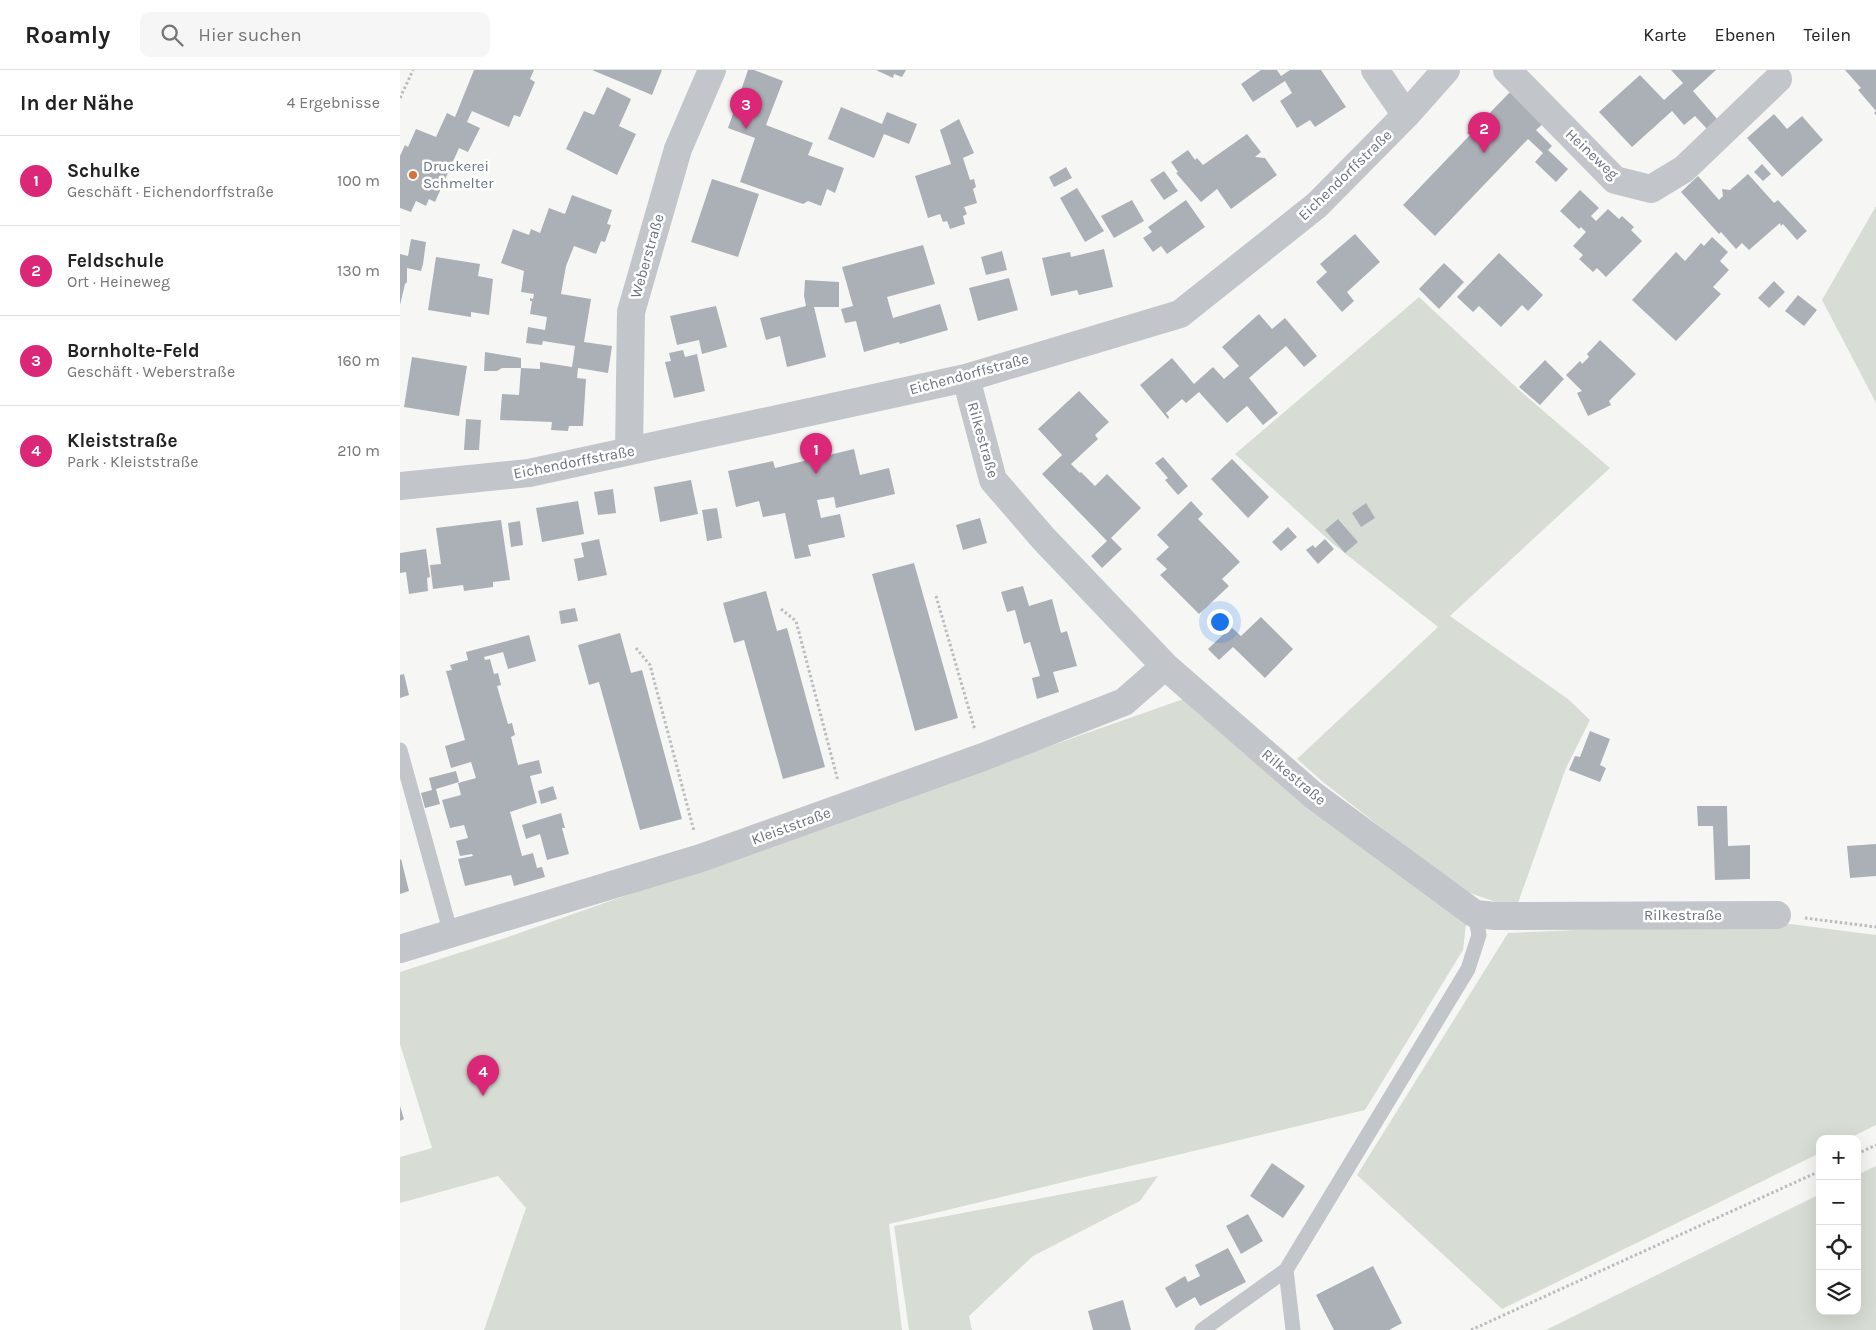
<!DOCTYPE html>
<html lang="de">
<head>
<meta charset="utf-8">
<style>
  body { margin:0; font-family:Karla,sans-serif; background:#f6f6f6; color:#222 }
  .controls { position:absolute; right:15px; bottom:15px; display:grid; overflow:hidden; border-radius:10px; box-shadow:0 5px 20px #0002 }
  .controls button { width:45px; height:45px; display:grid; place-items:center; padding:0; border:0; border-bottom:1px solid #e0e0e0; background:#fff; color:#222; font:25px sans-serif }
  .you { position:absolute; left:819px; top:551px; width:18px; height:18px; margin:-12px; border:4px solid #fff; border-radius:50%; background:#1a73e8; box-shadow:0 0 0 8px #1a73e833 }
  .badge { display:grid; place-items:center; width:32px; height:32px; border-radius:50%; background:#db2777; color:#fff; font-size:16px; font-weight:700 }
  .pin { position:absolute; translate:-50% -41px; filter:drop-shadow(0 1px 2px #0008) }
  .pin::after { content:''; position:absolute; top:26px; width:18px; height:15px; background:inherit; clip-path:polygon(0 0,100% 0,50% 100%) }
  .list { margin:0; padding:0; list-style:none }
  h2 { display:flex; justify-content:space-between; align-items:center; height:65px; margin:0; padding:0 20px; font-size:21px }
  h2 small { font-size:16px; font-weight:400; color:#767676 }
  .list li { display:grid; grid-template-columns:32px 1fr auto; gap:15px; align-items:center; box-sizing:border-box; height:90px; padding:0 20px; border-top:1px solid #e0e0e0 }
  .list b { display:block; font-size:19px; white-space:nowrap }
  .list p { margin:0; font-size:16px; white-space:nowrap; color:#767676 }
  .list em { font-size:16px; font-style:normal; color:#767676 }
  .icon { flex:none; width:28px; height:28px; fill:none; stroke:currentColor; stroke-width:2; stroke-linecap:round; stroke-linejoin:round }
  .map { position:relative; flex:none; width:1476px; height:1260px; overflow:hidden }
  header { display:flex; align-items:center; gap:30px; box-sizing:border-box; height:70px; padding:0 25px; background:#fff; border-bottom:1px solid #e0e0e0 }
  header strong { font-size:24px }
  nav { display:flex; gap:28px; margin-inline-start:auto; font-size:18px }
  .search { width:350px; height:45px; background:#f6f6f6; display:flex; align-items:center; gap:12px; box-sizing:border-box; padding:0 18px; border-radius:10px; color:#767676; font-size:19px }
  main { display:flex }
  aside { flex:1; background:#fff }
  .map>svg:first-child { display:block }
  .green { fill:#d7ddd5 }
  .building { fill:#abb0b7 }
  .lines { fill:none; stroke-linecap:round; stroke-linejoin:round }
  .path { stroke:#babcbf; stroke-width:3; stroke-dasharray:2.5 2.5; stroke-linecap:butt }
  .lane { stroke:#c2c5c9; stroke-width:15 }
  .street { stroke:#c2c5c9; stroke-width:28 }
  .poi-dot { fill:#d47237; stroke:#fff; stroke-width:2 }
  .labels { text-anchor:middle; stroke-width:5; stroke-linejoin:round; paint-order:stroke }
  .street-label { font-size:15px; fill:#687382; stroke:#fff }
  .poi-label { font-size:15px; fill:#687382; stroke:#fff; text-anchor:start }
</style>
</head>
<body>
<header>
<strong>Roamly</strong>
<div class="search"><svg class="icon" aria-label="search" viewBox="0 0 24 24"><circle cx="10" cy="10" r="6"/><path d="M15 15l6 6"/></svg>Hier suchen</div>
<nav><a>Karte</a><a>Ebenen</a><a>Teilen</a></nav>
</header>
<main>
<aside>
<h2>In der Nähe<small>4 Ergebnisse</small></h2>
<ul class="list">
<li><span class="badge">1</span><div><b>Schulke</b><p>Geschäft · Eichendorffstraße</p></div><em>100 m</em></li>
<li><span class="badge">2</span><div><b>Feldschule</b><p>Ort · Heineweg</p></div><em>130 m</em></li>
<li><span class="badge">3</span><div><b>Bornholte-Feld</b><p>Geschäft · Weberstraße</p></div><em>160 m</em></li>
<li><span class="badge">4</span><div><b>Kleiststraße</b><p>Park · Kleiststraße</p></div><em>210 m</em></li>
</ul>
</aside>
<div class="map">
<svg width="1476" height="1260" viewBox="0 0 1476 1260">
  <rect width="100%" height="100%" fill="#f6f7f4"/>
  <path class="green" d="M 1476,136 L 1476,333 L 1422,230 Z
    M 1019,227 L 1118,319 L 1210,398 L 1050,546 L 1168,629 L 1190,650 L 1166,698 L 1118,833 L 1099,833 L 1061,820 L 923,712 L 897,689 L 1038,557 L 932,473 L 835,384 Z
    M 789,627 L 1066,854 L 1063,880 L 965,1040 L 489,1154 L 502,1260 L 84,1260 L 126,1138 L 98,1106 L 0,1133 L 0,1087 L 32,1078 L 0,974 L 0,902 L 105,868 Z
    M 1390,854 L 1476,865 L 1476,1055 L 1448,1069 L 1420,1069 L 1420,1083 L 1102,1239 L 957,1105 L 1108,863 L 1289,855 Z
    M 1476,1096 L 1476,1260 L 1146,1260 L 1420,1124 L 1420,1241 L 1457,1241 L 1457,1105 Z
    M 758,1106 L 740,1131 L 633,1186 L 569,1246 L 572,1260 L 509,1260 L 494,1156 Z"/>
  <path class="building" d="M 74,0 L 134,0 L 130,9 L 135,12 L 120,47 L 114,45 L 109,57 L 72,41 L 67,52 L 80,58 L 68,82 L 59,78 L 35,132 L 29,129 L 26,136 L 16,131 L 11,142 L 0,138 L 0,86 L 5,75 L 8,77 L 16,59 L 36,67 L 47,43 L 55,47 Z
    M 192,0 L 262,0 L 252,25 Z
    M 348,0 L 354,0 L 383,11 L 366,55 L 413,73 L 408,85 L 444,98 L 435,123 L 427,119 L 421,136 L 408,131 L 403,134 L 340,112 L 355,68 L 328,58 Z
    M 476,0 L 506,0 L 502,7 L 494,4 L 493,8 Z
    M 861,0 L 877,0 L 881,6 L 890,0 L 921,0 L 946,37 L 915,57 L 910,50 L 897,58 L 880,31 L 892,23 L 885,11 L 853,32 L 841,14 Z
    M 1271,0 L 1316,0 L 1293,21 L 1318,50 L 1307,59 L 1295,46 L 1284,55 L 1272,41 L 1232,77 L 1199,42 L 1240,5 L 1264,30 L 1283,13 Z
    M 1445,0 L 1476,0 L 1476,45 L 1474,43 L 1476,41 L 1458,20 L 1461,18 Z
    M 207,17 L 231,29 L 219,56 L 236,64 L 217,105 L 166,79 L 184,41 L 194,45 Z
    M 1112,20 L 1145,52 L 1136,60 L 1152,76 L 1148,80 L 1168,99 L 1156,112 L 1135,92 L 1143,83 L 1128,69 L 1035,166 L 1003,135 L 1070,65 L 1067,63 L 1076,53 L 1078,55 Z
    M 441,37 L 482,54 L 487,42 L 517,54 L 509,74 L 484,64 L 474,88 L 428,69 Z
    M 1374,44 L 1387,59 L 1402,46 L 1423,70 L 1382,107 L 1347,68 Z
    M 559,49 L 574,83 L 563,88 L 570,110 L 574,109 L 576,117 L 573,119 L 577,133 L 564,137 L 567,144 L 563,146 L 565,154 L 550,159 L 547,151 L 543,152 L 540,144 L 528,148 L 515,106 L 551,94 L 540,60 Z
    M 847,64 L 861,82 L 855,87 L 865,88 L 877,105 L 831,139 L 817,119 L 801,132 L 776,103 L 778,102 L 771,92 L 788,80 L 795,90 L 797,88 L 803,95 Z
    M 1362,94 L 1371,104 L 1363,111 L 1354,102 Z
    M 666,97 L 672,108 L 654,117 L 649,107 Z
    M 764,101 L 778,121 L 764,130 L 750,110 Z
    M 1348,104 L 1374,133 L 1378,130 L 1407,161 L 1397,170 L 1383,154 L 1381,156 L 1380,153 L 1349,180 L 1342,173 L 1336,179 L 1321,162 L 1319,164 L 1281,122 L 1298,106 L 1319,130 L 1323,126 L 1322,119 L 1330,120 Z
    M 312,109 L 359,124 L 338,187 L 291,172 Z
    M 677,118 L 704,161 L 685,172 L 660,128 Z
    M 1180,120 L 1199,138 L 1191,146 L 1196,151 L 1208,139 L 1219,149 L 1222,146 L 1234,157 L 1231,160 L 1242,171 L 1206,207 L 1197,198 L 1193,202 L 1179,189 L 1183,185 L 1173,176 L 1186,162 L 1181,157 L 1179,159 L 1160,141 Z
    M 172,125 L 212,140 L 207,154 L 211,155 L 205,172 L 201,171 L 196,184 L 174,176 L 166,196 L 161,224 L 191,229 L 184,272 L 212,276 L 208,303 L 178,298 L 177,308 L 186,309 L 183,356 L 169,356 L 168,361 L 151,360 L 152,352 L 100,350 L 102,324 L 119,325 L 121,298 L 140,299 L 140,292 L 172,297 L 175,276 L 143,271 L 142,275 L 126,273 L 128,257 L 145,260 L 147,247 L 130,244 L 132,231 L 130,231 L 130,228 L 133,229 L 134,224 L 121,222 L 124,201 L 101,193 L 113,159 L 129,165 L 131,159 L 140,163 L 149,138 L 165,144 Z
    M 732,130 L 744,151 L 714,168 L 701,146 Z
    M 786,130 L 805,157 L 767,184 L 761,176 L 753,182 L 743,168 L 752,162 L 748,157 Z
    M 955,164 L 980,192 L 947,222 L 954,231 L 942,242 L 916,212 L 927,202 L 920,194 Z
    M 1312,167 L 1328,182 L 1320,191 L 1329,200 L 1313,217 L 1321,224 L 1276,271 L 1232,230 L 1276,182 L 1285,191 L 1301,173 L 1304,176 Z
    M 11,169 L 26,172 L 23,194 L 21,201 L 7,198 L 7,212 L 5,214 L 0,235 L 0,184 L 8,186 Z
    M 523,175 L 535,214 L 487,227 L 493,248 L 540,234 L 548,260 L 500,274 L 499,272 L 464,282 L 456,251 L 445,253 L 441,239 L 453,236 L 442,197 Z
    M 704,179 L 713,217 L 679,225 L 677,220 L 651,226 L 642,188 L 670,182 L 671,187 Z
    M 602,181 L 607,200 L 586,205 L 581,187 Z
    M 1099,183 L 1143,225 L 1128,241 L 1122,235 L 1101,257 L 1079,236 L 1073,242 L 1057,227 Z
    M 36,187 L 80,194 L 78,206 L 93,209 L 89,245 L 71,242 L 71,247 L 28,240 Z
    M 1044,193 L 1064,212 L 1039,239 L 1019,219 Z
    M 609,208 L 618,240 L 578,251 L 569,218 Z
    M 405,210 L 439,212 L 439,237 L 414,237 L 426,287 L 387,297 L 380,266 L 366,270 L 360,248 L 406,236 L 404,226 Z
    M 1374,211 L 1385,222 L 1369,238 L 1358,228 Z
    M 1398,225 L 1417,240 L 1404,256 L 1385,241 Z
    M 316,236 L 327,277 L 302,284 L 299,270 L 277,275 L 270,246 Z
    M 859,244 L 872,259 L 885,248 L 917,286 L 904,297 L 886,276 L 849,308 L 878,343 L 863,355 L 847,336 L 827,353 L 799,322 L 786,333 L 782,329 L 766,343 L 769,347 L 768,349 L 740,315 L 772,288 L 794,314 L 813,297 L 824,309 L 839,296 L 822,277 Z
    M 1200,270 L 1236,304 L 1209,331 L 1211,335 L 1188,346 L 1177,323 L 1182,321 L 1166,305 L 1180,291 L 1182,294 L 1189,287 L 1187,284 Z
    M 283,280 L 285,287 L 297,284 L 305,321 L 274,328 L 265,292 L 271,291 L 269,283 Z
    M 85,282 L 121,288 L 121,298 L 102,298 L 97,301 L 84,301 Z
    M 12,287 L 67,296 L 59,346 L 4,337 Z
    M 1145,290 L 1164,309 L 1140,335 L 1119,317 Z
    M 679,321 L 709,352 L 695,365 L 698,369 L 671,394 L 680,403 L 681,402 L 695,416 L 707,404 L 741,438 L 711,468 L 722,479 L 702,498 L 691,486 L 707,471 L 642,404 L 662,385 L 638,359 Z
    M 66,349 L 81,350 L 79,380 L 64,380 Z
    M 454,379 L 460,405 L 489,398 L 495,424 L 436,438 L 434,427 L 417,430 L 421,448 L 440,444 L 445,467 L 408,475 L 411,486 L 395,489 L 385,443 L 363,447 L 359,431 L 336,437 L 328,401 L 373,391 L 375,398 Z
    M 763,387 L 788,416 L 778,425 L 765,410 L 768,408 L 755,393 Z
    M 832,389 L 869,427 L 848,448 L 811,409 Z
    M 291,410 L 298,444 L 260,452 L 254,417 Z
    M 213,419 L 216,443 L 198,445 L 194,422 Z
    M 178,431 L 184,464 L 142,472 L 136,438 Z
    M 791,431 L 803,444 L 798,449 L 840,492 L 822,509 L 829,516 L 799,544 L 760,505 L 767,499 L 756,489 L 769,477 L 757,465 Z
    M 966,433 L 975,448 L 961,457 L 952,443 Z
    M 317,438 L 322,468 L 307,471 L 302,440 Z
    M 580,448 L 587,473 L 563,480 L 556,455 Z
    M 938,449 L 958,472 L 945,483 L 925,460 Z
    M 101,450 L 110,510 L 93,512 L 93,517 L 64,521 L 63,515 L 33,519 L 30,495 L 41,494 L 36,458 Z
    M 120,451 L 123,475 L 111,477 L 108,453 Z
    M 888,457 L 897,467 L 881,481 L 872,472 Z
    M 199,469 L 207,505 L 178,511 L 174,489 L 184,487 L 181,473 Z
    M 925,469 L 934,479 L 918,494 L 906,480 L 913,475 L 915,478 Z
    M 26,479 L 30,507 L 27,508 L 28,521 L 9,524 L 6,502 L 0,503 L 0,483 Z
    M 514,493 L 558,648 L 515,661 L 472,504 Z
    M 623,516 L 629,536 L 652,529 L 661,563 L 667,561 L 677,596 L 653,602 L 659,622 L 637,629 L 632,608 L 640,606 L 630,572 L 624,574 L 615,540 L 607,542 L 601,522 Z
    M 366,521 L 377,561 L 387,558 L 425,697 L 383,709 L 344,570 L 334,573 L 323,533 Z
    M 175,538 L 178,551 L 161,554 L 159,541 Z
    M 861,547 L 893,579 L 865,608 L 833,577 L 819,590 L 808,579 L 831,557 L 841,566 Z
    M 220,563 L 231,603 L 242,600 L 282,749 L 240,760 L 199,612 L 189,615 L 178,575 Z
    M 129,565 L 136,591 L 108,599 L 103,582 L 84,587 L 85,590 L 90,589 L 94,604 L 98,603 L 101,615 L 97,616 L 108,654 L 112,653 L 115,665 L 111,667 L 118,695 L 139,690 L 142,703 L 130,706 L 137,733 L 110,742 L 122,786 L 133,783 L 137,798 L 142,797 L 145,807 L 114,816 L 111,805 L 65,816 L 58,789 L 73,786 L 72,784 L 60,786 L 56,771 L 68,768 L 64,755 L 50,758 L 42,730 L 61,725 L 58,713 L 76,708 L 71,692 L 51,698 L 45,676 L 65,670 L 46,601 L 52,600 L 50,595 L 68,590 L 66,582 Z
    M 4,604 L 9,625 L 0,628 L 0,605 Z
    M 1190,661 L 1210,669 L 1200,695 L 1206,698 L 1200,712 L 1169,700 L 1175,686 L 1180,687 Z
    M 56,701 L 59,712 L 36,719 L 40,734 L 25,738 L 21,723 L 32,720 L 29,708 Z
    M 153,716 L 157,729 L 141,734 L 138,721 Z
    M 1297,736 L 1327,736 L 1328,776 L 1350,775 L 1350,809 L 1315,810 L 1313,756 L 1298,756 Z
    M 161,743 L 165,758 L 162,758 L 169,784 L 147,790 L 140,764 L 126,769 L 122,755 Z
    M 1476,774 L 1476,806 L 1450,808 L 1447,776 Z
    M 1,789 L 9,821 L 0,824 L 0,790 Z
    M 0,1036 L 4,1049 L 0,1051 Z
    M 872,1093 L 905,1116 L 883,1148 L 850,1126 Z
    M 848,1144 L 863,1171 L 841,1184 L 826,1156 Z
    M 828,1178 L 846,1212 L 800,1236 L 795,1227 L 776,1238 L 765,1218 L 785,1206 L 788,1212 L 800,1206 L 795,1195 Z
    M 973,1196 L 1002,1253 L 989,1260 L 934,1260 L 916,1225 Z
    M 723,1230 L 731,1260 L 693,1260 L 688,1241 Z"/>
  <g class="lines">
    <path class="path" d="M 0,28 L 13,0
      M 536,526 L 575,660
      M 381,539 L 396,551 L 438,711
      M 236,578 L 250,595 L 294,761
      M 1405,848 L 1476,857
      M 1457,1084 L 1476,1075
      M 1071,1260 L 1420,1101"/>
    <path class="lane" d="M 0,680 L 51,864
      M 886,1200 L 893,1260
      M 802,1260 L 886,1200 L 1068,899 L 1079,865 L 1075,844"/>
    <path class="street" d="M 975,0 L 1006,45
      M 1107,0 L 1215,110 L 1251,119 L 1284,99 L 1378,9
      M 566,308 L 593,410 L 643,468 L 765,596 L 913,725 L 1075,844 L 1096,846 L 1377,845
      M 229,381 L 231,242 L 278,79 L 312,0
      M 0,416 L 129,403 L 566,308 L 780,244 L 917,135 L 1006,45 L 1046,0
      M 0,879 L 301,788 L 583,687 L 724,632 L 765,596"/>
  </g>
  <circle class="poi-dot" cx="13" cy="105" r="5"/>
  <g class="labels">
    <g class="street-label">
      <text transform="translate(1192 84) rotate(43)" y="5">Heineweg</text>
      <text transform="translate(945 105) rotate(-44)" y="5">Eichendorffstraße</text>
      <text transform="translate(247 186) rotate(-74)" y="5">Weberstraße</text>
      <text transform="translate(569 304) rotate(-15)" y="5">Eichendorffstraße</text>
      <text transform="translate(583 370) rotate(74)" y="5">Rilkestraße</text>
      <text transform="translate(174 392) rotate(-11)" y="5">Eichendorffstraße</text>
      <text transform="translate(894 707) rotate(40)" y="5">Rilkestraße</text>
      <text transform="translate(391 756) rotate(-20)" y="5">Kleiststraße</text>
      <text x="1283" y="850">Rilkestraße</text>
    </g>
    <g class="poi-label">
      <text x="23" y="101">Druckerei<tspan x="23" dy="17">Schmelter</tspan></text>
    </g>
  </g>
</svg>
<div class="controls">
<button>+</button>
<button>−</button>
<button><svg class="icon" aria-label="locate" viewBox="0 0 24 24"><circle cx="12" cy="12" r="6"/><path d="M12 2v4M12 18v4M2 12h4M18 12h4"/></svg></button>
<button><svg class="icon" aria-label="layers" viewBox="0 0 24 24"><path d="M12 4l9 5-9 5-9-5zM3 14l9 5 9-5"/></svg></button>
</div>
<div class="you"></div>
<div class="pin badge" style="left:416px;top:404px">1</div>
<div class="pin badge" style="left:1084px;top:83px">2</div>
<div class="pin badge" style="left:346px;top:59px">3</div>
<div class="pin badge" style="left:83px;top:1026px">4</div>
</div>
</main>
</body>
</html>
